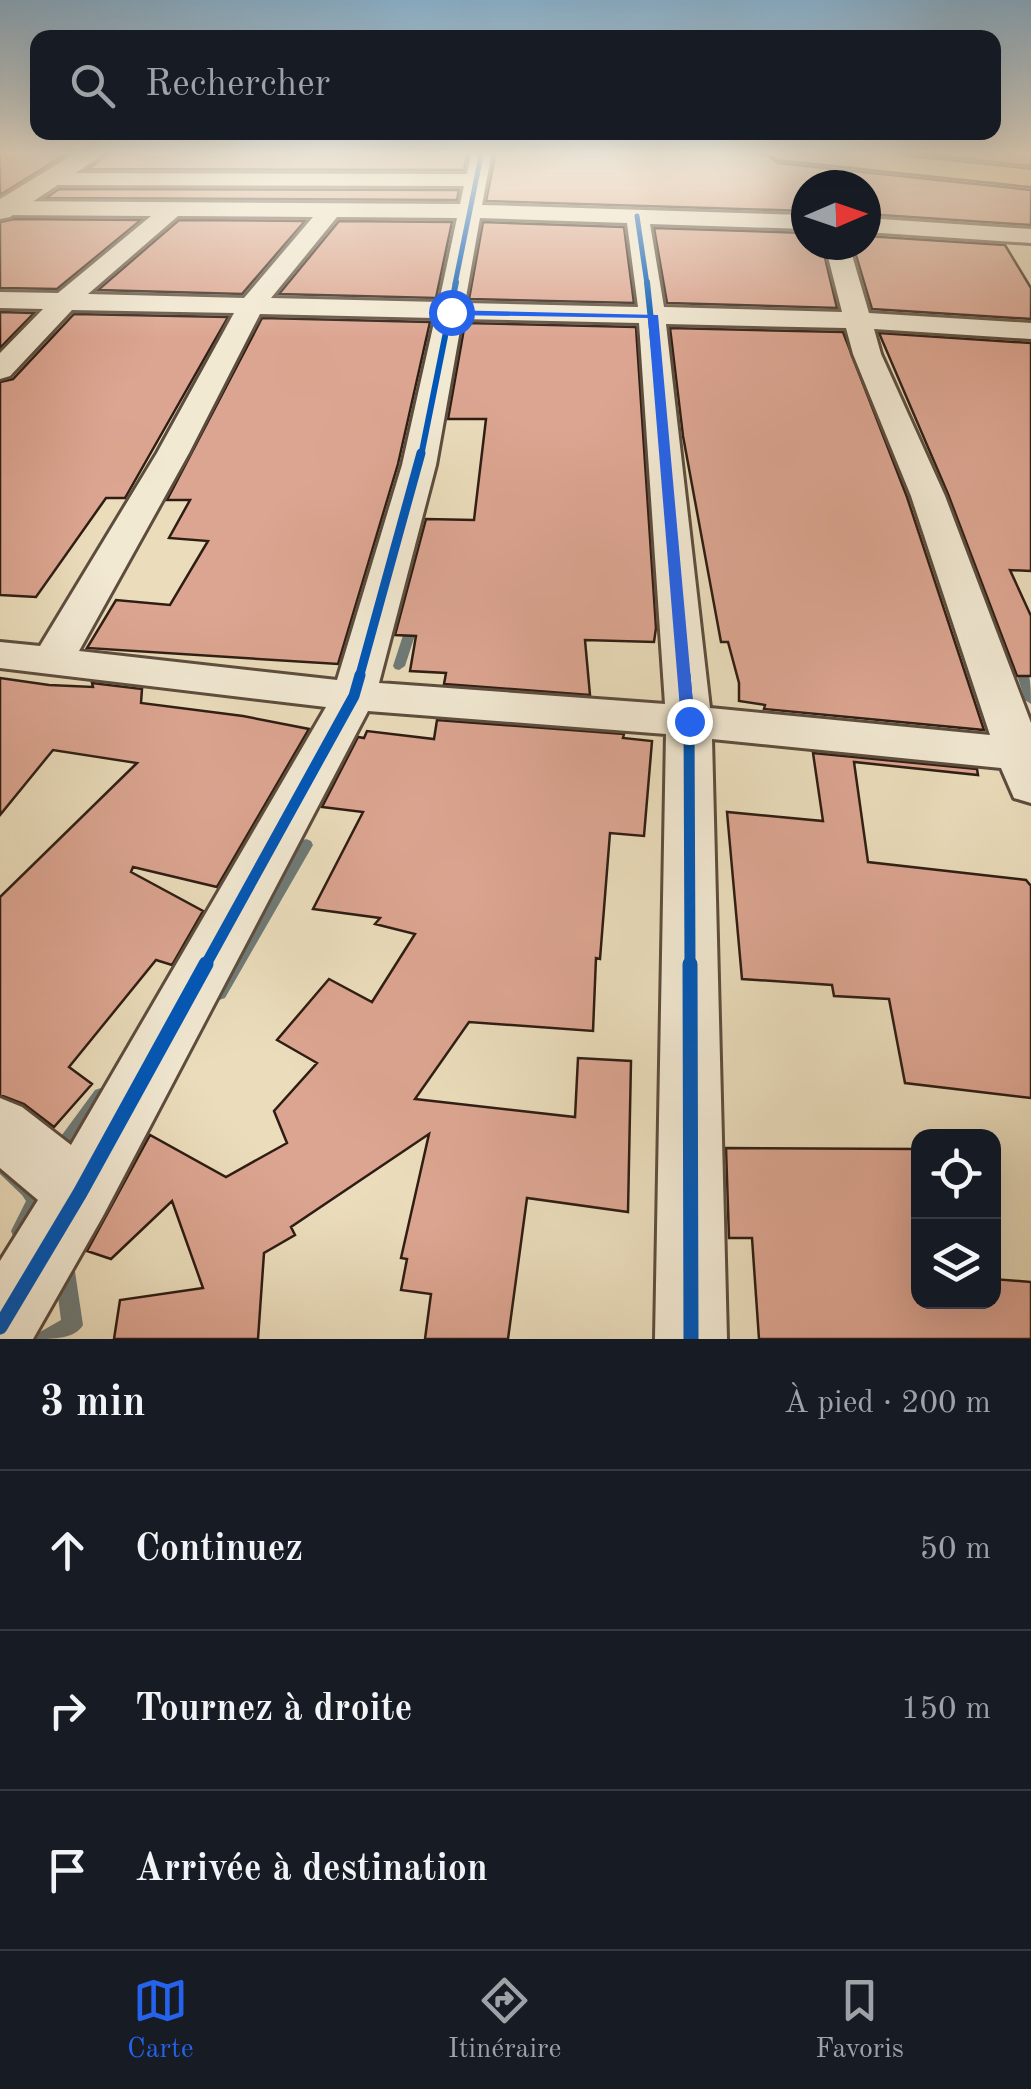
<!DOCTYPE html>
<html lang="fr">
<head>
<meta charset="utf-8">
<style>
  body { margin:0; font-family:"Old Standard TT",serif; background:#20242c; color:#f1f3f6 }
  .controls { position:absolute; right:30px; bottom:30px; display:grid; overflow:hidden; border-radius:20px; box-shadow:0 10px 40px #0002 }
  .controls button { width:90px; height:90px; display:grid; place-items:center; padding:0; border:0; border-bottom:2px solid #363941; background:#171b24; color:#f1f3f6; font:50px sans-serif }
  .compass { position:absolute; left:791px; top:170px; width:90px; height:90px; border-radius:50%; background:#171b24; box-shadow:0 10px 40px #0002; rotate:88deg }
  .stop { position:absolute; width:30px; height:30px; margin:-22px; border:8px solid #2563eb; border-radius:50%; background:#fff }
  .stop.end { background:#2563eb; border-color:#fff; box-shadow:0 2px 10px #0008 }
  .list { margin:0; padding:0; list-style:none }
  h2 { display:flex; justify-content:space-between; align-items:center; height:130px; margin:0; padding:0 40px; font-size:42px }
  h2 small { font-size:32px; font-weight:400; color:#9ea1a6 }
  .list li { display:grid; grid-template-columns:65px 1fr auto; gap:30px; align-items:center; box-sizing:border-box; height:160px; padding:0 40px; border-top:2px solid #363941 }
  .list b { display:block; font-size:38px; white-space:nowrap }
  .list em { font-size:32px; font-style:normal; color:#9ea1a6 }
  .icon { flex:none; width:55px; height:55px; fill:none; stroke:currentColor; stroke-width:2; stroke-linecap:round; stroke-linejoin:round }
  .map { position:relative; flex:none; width:1031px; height:1339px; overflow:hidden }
  .search { position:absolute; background:#171b24; box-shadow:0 10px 40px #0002; left:30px; right:30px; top:30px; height:110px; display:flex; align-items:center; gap:25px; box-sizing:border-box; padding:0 35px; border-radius:20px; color:#9ea1a6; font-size:38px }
  .sheet { height:610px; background:#171b24 }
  nav { display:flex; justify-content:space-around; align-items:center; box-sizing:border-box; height:140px; border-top:2px solid #363941; background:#171b24; font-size:28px; color:#9ea1a6 }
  nav a { display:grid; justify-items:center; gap:5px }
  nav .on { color:#2563eb }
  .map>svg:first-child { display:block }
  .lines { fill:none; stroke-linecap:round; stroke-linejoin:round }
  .stream { fill:#6f7b78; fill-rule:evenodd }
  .building { fill:#dca591; stroke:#2e1d14; stroke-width:2.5 }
  .minor-casing { stroke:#5d4d3e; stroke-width:6 }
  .tertiary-casing { stroke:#5d4d3e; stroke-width:6 }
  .primary-casing { stroke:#2e1d14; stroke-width:5 }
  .minor { fill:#f2e9d3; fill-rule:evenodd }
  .tertiary { fill:#f2e9d3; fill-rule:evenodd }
  .primary { fill:#e6be7e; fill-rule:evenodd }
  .cycleway-far4-casing { stroke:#f2e9d3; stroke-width:9 }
  .cycleway-far3-casing { stroke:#f2e9d3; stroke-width:10 }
  .cycleway-far2-casing { stroke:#f2e9d3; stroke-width:14 }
  .cycleway-far1-casing { stroke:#f2e9d3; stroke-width:18 }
  .cycleway-casing { stroke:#f2e9d3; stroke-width:21 }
  .cycleway-far4 { stroke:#0057b8; stroke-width:5 }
  .cycleway-far3 { stroke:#0057b8; stroke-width:6 }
  .cycleway-far2 { stroke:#0057b8; stroke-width:9 }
  .cycleway-far1 { stroke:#0057b8; stroke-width:11 }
  .cycleway { stroke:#0057b8; stroke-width:15 }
  .route { fill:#2563eb }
</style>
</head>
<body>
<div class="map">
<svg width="1031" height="1339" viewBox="0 0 1031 1339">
  <rect width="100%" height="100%" fill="#ebddbc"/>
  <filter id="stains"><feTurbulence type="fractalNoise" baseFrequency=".002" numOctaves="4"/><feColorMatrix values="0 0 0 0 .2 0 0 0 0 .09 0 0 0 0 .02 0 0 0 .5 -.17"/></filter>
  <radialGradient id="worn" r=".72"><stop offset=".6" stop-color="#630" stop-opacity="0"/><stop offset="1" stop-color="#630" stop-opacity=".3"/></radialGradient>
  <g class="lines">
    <path class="stream" d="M 413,619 L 419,623 L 405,666 L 399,670 L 395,669 L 393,666 L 407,623 Z
      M 1018,656 C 1031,665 1031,688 1031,704 L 1025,700 L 1012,660 Z
      M 306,839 L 311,841 L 313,845 L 225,998 L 219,1000 L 213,998 L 211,993 L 213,988 L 301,841 Z
      M 101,1088 L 107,1090 L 110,1096 L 107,1102 L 71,1154 L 64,1157 L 49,1154 L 47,1148 L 49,1142 L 59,1139 L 95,1090 Z
      M 0,1152 C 19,1161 37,1181 46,1200 L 28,1238 L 21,1241 L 14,1238 L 11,1231 L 26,1201 L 22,1195 L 0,1174 Z
      M 64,1255 L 71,1258 L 74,1265 L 83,1325 C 75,1339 53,1339 36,1339 L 40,1332 L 61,1320 L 54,1265 L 57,1258 Z"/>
  </g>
  <path class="building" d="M 0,151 L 71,151 L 0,195 Z
    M 112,151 L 468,151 L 464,170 L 88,169 Z
    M 496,151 L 762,151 L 778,163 L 1031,190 L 1031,225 L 866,214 L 866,185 L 806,185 L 806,211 L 486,201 Z
    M 891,151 L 1031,151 L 1031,166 Z
    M 59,189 L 459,190 L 457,200 L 46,198 Z
    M 14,219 L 141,220 L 57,289 L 0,288 L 0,222 Z
    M 179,220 L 305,221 L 242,294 L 98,290 Z
    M 339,221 L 452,222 L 436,298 L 279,294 Z
    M 483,222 L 624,227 L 634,303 L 469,299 Z
    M 654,228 L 806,233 L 806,245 L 822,245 L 837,308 L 667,303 Z
    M 866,236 L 1005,245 L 1031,288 L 1031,319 L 872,309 L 853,245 L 866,245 Z
    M 0,312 L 34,313 L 0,348 Z
    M 74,314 L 228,317 L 125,498 L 106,498 L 36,597 L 0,595 L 0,382 L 13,379 Z
    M 262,318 L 430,322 L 398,464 L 338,664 L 87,648 L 116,600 L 170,605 L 208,541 L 169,538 L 190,500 L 167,500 Z
    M 465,323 L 636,327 L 656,628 L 654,642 L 585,640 L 590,695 L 444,684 L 446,673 L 410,671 L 416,636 L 395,635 L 426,519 L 474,520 L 486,419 L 448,419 Z
    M 670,328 L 843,332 L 907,497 L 984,730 L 764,709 L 765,705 L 739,701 L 739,683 L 728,642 L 721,642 L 683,436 Z
    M 879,333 L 1031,343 L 1031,571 L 1010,570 L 1031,616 L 1031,676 L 1017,676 L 948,494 Z
    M 0,678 L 49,685 L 93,687 L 92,683 L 142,689 L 141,703 L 243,716 L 309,729 L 217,887 L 133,867 L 131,872 L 203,911 L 172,965 L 156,960 L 69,1067 L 92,1084 L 54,1127 L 24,1104 L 0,1095 L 0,897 L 137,763 L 53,750 L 0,815 Z
    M 437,720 L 624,734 L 623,738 L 652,741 L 644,836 L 610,833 L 600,959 L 596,958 L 593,1031 L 469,1022 L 415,1099 L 575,1117 L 578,1058 L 631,1061 L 628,1212 L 527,1198 L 508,1339 L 425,1339 L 431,1294 L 401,1290 L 407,1259 L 401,1258 L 429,1134 L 291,1227 L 295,1235 L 264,1253 L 258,1339 L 114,1339 L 120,1300 L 203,1288 L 172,1201 L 111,1259 L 87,1251 L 150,1135 L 226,1177 L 287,1143 L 274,1111 L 317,1063 L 277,1040 L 329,979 L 372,1002 L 415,934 L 375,924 L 380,918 L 313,909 L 363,812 L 322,807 L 358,737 L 364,738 L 367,731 L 434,739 Z
    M 813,753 L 977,769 L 978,775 L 854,762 L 868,862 L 1026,880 L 1031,886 L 1031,1098 L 905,1083 L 889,999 L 834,996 L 832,985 L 742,979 L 727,812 L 823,821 Z
    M 726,1148 L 918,1149 L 918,1302 L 994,1302 L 994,1279 L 1031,1282 L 1031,1339 L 759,1339 L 752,1238 L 729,1238 Z"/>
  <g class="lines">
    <defs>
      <path id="minor" d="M 472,151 L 492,151 L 482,205 L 806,215 L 806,229 L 650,224 L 664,307 L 842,312 L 825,245 L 849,245 L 869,313 L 1031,323 L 1031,339 L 874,329 L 881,354 L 945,496 L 1031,723 L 1031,803 L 1014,798 L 1001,768 L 712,739 L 727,1339 L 655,1339 L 666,734 L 368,711 L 103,1216 L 33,1339 L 0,1339 L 0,1261 L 38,1200 L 0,1168 L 0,1098 L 22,1107 L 71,1145 L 326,707 L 0,668 L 0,642 L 40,646 L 157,453 L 234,313 L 72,310 L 10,376 L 0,379 L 0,353 L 43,309 L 0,308 L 0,292 L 58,293 L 151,216 L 0,215 L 0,201 L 460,204 L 464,186 L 52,185 L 42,179 L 52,173 L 467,174 ZM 178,216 L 313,217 L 244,298 L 88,294 ZM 337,217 L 457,218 L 439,302 L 271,298 ZM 480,218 L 627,223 L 638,307 L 465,303 ZM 260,314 L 435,318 L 402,465 L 337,680 L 79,651 L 189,453 ZM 462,319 L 639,323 L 665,704 L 379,683 L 436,465 ZM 666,324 L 846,328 L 853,354 L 911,496 L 990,735 L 710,708 Z
        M 866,218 L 1031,229 L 1031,243 L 866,232 Z"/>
      <path id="tertiary" d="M 79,151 L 108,151 L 10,217 L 0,219 L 0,199 Z"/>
      <path id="primary" d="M 766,151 L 853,151 L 1031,170 L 1031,186 L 778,159 Z"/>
    </defs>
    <use href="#minor" class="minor-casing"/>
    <use href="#tertiary" class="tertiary-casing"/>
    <use href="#primary" class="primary-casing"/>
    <use href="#minor" class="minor"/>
    <use href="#tertiary" class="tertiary"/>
    <use href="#primary" class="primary"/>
    <defs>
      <path id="cycleway-far4" d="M 637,216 L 647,284
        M 455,284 L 482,151"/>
      <path id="cycleway-far3" d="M 647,282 L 665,456
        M 421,456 L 456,282"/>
      <path id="cycleway-far2" d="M 665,453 L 685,678
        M 359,678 L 421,453"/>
      <path id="cycleway-far1" d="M 685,675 L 689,721 L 690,966
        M 205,966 L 354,696 L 360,675"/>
      <path id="cycleway" d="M 690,964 L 691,1339
        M 0,1327 L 80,1193 L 206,964"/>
    </defs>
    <use href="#cycleway-far4" class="cycleway-far4-casing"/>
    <use href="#cycleway-far3" class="cycleway-far3-casing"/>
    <use href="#cycleway-far2" class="cycleway-far2-casing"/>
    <use href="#cycleway-far1" class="cycleway-far1-casing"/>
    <use href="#cycleway" class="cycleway-casing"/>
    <use href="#cycleway-far4" class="cycleway-far4"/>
    <use href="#cycleway-far3" class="cycleway-far3"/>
    <use href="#cycleway-far2" class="cycleway-far2"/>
    <use href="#cycleway-far1" class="cycleway-far1"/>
    <use href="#cycleway" class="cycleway"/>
  </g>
  <linearGradient id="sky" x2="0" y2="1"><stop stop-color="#89b6d6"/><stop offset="0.45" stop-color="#f6f0e1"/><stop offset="1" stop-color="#f6f0e1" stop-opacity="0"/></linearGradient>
  <rect width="1031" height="339" fill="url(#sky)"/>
  <path class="route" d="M 447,310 L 658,315 L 695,725 L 683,725 L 681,721 L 648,318 L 451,315 Z"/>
  <rect width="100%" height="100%" filter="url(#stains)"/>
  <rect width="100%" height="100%" fill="url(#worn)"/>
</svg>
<div class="controls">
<button><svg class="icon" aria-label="locate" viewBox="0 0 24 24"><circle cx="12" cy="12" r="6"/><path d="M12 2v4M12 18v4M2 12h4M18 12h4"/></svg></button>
<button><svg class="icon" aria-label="layers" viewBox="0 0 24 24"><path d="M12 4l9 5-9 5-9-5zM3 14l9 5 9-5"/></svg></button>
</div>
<svg class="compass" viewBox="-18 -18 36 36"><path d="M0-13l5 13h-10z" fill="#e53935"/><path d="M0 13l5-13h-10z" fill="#9ea1a6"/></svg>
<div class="stop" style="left:451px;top:312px"></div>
<div class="stop end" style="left:689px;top:721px"></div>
<div class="search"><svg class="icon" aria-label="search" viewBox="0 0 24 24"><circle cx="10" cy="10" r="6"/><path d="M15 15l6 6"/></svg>Rechercher</div>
</div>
<section class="sheet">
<h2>3 min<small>À pied · 200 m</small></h2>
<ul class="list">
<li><svg class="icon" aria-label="ahead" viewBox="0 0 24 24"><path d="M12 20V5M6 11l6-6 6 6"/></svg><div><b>Continuez</b></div><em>50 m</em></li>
<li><svg class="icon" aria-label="right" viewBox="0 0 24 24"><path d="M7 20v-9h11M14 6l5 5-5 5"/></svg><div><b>Tournez à droite</b></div><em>150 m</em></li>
<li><svg class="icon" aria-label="arrive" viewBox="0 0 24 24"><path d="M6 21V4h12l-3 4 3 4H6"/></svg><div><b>Arrivée à destination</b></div></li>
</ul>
</section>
<nav>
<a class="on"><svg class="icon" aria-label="map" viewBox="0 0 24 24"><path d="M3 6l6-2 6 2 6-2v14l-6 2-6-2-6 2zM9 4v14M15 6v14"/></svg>Carte</a>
<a><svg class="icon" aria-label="directions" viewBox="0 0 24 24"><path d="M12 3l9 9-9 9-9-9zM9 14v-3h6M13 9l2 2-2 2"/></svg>Itinéraire</a>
<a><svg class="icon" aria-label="saved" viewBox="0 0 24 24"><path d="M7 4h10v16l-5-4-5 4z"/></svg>Favoris</a>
</nav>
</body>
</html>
